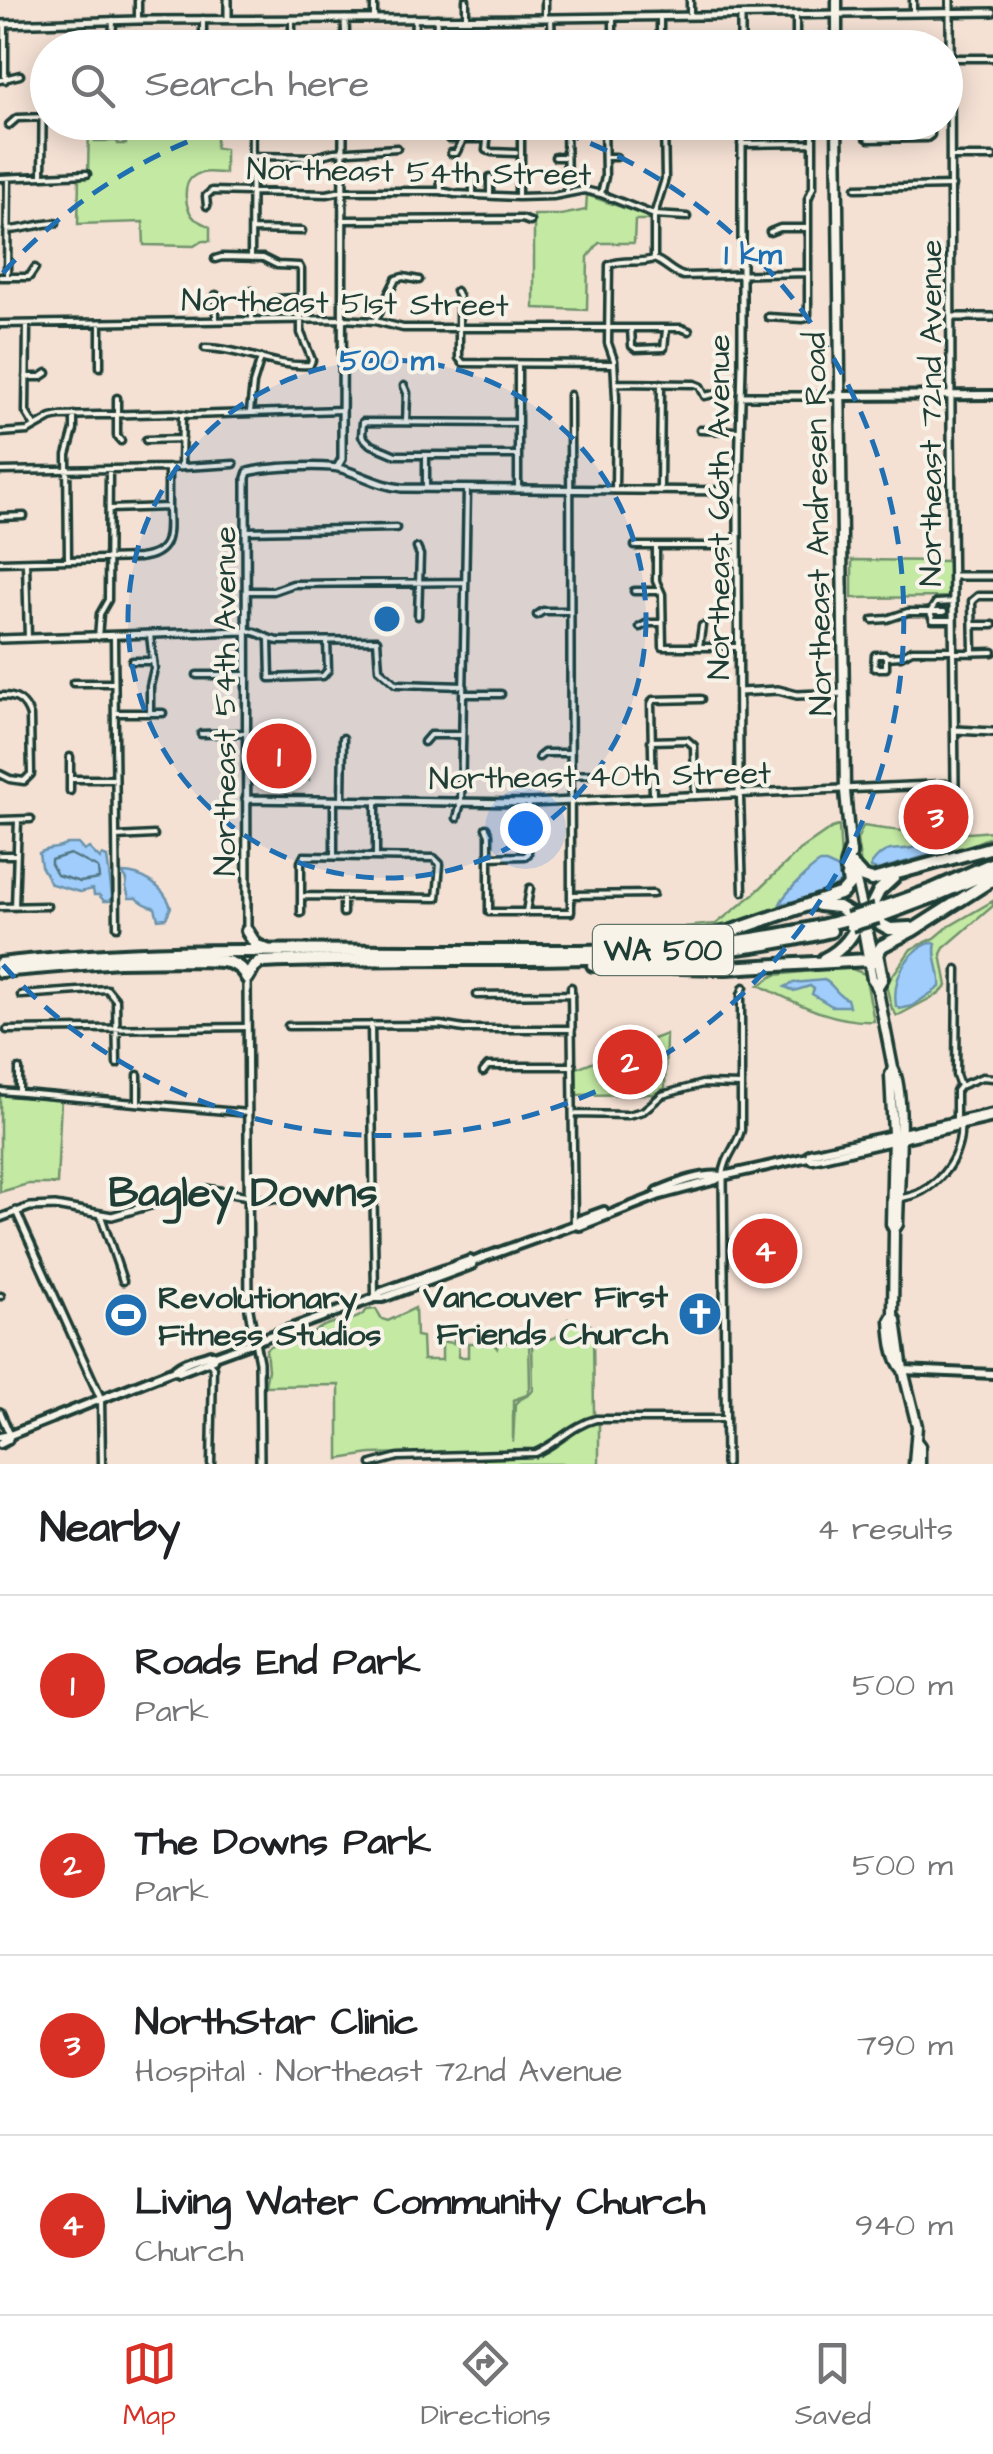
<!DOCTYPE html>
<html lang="en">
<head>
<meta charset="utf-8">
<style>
  body { margin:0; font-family:"Architects Daughter",sans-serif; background:#f6f6f6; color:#202124 }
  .you { position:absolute; left:525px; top:828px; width:35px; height:35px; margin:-25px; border:8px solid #fff; border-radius:50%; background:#1a73e8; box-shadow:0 0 0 15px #1a73e833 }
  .badge { display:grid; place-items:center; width:65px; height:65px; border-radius:50%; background:#d93025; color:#fff; font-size:32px; font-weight:700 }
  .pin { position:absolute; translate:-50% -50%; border:5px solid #fff; box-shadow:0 2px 10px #0006 }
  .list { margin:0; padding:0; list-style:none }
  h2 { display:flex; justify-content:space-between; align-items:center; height:130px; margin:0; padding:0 40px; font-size:42px }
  h2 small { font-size:32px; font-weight:400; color:#757577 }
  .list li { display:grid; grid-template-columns:65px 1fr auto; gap:30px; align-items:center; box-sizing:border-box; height:180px; padding:0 40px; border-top:2px solid #e0e0e0 }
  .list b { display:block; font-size:38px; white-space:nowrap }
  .list p { margin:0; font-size:32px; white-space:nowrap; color:#757577 }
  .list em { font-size:32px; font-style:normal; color:#757577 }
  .icon { flex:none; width:55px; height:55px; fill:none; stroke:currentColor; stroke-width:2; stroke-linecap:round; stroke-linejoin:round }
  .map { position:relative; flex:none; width:993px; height:1464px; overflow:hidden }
  .search { position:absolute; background:#fff; box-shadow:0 5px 25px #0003; left:30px; right:30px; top:30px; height:110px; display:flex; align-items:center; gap:25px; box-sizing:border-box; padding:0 35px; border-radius:55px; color:#757577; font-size:38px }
  .sheet { height:850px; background:#fff }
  nav { display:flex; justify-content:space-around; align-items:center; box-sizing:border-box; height:140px; border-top:2px solid #e0e0e0; background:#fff; font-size:28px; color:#757577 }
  nav a { display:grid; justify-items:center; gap:5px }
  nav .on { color:#d93025 }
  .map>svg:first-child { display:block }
  .green { fill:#c3e9a3; stroke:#71936c; stroke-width:2.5 }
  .water { fill:#a0cdfb; stroke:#6c93ab; stroke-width:2.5 }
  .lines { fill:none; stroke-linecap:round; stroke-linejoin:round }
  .shore { stroke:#537784; stroke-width:2.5 }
  .minor-casing { stroke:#1f3d34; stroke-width:11 }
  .tertiary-casing { stroke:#1f3d34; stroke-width:12 }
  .secondary-casing { stroke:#1f3d34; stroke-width:14 }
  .primary-casing { stroke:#1f3d34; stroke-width:15 }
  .motorway-casing { stroke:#1f3d34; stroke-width:18 }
  .minor { stroke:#f7f3e8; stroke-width:4 }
  .tertiary { stroke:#f7f3e8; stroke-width:5 }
  .secondary { stroke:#f7f3e8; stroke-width:6 }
  .primary { stroke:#f7f3e8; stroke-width:8 }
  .motorway { stroke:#f7f3e8; stroke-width:10 }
  .motorway-bridge-casing { stroke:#1f3d34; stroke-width:18; stroke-linecap:butt }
  .motorway-bridge { stroke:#f7f3e8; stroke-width:10 }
  .ring { fill:none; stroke:#1f6fb2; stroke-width:5; stroke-dasharray:18 12 }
  .labels { text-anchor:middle; stroke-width:8; stroke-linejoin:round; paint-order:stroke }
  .shield { fill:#f7f3e8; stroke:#60746a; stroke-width:2.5 }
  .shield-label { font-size:30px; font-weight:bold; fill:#1f3d34 }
  .street-label { font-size:32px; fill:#1f3d34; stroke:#f7f3e8 }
  .poi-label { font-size:32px; font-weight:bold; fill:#1f3d34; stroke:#f7f3e8; text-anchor:end }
  .district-label { font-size:42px; font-weight:bold; fill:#1f3d34; stroke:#f7f3e8 }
  .centre { fill:#1f6fb2; stroke:#f7f3e8; stroke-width:5 }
  .ring-label { font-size:30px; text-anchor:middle; font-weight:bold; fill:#1f6fb2; stroke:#f7f3e8; stroke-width:8; stroke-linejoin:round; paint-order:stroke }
</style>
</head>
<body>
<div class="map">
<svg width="993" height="1464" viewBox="0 0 993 1464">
  <rect width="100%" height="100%" fill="#f5e1d4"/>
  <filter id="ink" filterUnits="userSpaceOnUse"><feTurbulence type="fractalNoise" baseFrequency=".01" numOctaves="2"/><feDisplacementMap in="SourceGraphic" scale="20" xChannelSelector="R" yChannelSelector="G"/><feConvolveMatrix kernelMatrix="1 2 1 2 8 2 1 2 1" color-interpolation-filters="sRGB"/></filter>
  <g filter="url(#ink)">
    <path class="green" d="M 89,123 L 91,123 L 91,134 L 95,135 L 95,141 L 117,141 L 118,144 L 126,144 L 127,130 L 133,130 L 133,126 L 141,126 L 141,123 L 231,123 L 231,125 L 216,126 L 216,148 L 225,149 L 225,173 C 216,173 202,170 194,176 C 181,184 185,210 195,219 C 197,220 208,226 210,227 L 210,241 L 202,241 L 194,246 L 144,245 L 143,222 L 78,224 L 79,176 L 88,175 Z
      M 587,195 L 649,217 L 650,220 L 635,220 L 634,243 L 599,243 L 588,257 L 587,310 L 534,308 L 534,215 L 561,215 L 586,210 Z
      M 852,560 L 949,561 L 949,597 L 852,598 Z
      M 250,731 L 291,731 L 308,735 L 309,780 L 266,779 L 265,777 L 250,776 Z
      M 839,826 L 841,859 L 846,880 L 843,887 L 835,892 L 725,929 L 685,935 L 685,927 L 716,924 L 754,894 L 800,850 L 832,828 Z
      M 863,826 C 907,833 948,836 993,831 L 993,836 L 956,851 L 869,877 L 862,872 L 857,840 Z
      M 993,901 L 993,906 L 944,948 L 941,954 L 947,986 L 940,993 L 897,1016 L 892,1009 L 886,985 L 911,949 L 935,938 L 948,927 Z
      M 847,967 L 865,974 L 874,1021 C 832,1023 797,1003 759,985 L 775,975 Z
      M 666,1034 L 665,1088 L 654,1094 L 577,1095 L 576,1068 Z
      M 0,1095 L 61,1100 L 57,1184 L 28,1184 L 0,1192 Z
      M 415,1308 L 416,1336 L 422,1337 L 423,1360 L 442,1360 L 442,1339 L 445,1339 L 445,1342 L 453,1343 L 454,1339 L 458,1339 L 459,1357 L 468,1357 L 468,1343 L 477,1343 L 478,1339 L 493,1343 L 497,1348 L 498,1343 L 529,1340 L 530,1388 L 527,1395 L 513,1400 L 513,1442 L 515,1404 C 519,1397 529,1398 533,1390 L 532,1340 C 555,1340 559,1340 568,1319 L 591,1325 L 593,1331 L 594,1417 C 569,1420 555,1444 532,1450 L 371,1454 L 339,1459 L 339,1385 L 265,1386 L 268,1370 L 266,1349 C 277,1339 290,1343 303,1338 C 311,1336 317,1329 324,1326 C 340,1318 355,1324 367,1310 L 376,1309 L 382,1319 L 388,1321 Z
      M 599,1423 L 599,1464 L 484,1464 L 484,1458 C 502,1457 525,1460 542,1454 C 564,1446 573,1426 599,1423 Z"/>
    <path class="water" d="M 67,844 L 78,844 L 84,851 L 89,848 L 100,859 L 102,855 L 107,857 L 112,896 L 110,901 L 104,901 L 99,895 L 94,895 L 93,889 L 80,892 L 51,884 L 41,866 L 39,853 C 48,847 59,850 67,844 Z
      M 919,846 L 940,848 L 944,851 L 877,870 L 871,868 L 871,865 C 888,841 897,854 919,846 Z
      M 820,863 L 826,863 L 839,869 L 843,880 C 832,893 797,901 780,904 C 784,894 810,869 820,863 Z
      M 122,873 C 142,873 164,886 171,907 L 166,918 L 158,919 L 155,908 L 145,904 L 136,898 L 129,898 L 126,887 L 127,880 Z
      M 933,942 L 936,943 C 932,958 942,972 940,987 L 912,1006 L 900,1009 L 896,1006 C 892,979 906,950 933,942 Z
      M 824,980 C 834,984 834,993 847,999 L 849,1006 L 832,1006 L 812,994 L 814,989 L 810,986 L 794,991 L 785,987 L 793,983 Z"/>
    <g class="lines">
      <path class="shore" d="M 70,854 L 98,868 L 99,879 L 80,882 L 57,875 L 51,864 L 51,860 Z"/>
      <defs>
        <path id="minor" d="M 374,0 L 374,18
          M 466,0 L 466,18
          M 545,0 L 545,18
          M 690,0 L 690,15
          M 913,0 L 913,13
          M 796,15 L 796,48
          M 660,16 L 660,48
          M 613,17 L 613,48
          M 437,18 L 436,42 L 441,48
          M 551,18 L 552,48
          M 292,19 L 292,48
          M 138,20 L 138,0
          M 5,24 L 5,80
          M 112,48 L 113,20
          M 203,48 L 203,19
          M 414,48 L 415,18
          M 717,48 L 717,44
          M 946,64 L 956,58 L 993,58
          M 0,80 L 20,75
          M 566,122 L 567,193
          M 865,122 L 865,136 L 869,139 L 927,138 L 931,135 L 931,122
          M 489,123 L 486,150 L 492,152 L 516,153
          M 489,123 L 494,125 L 518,122
          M 9,125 L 17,118 L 48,117
          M 446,130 L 453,122
          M 449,139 L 487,139
          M 741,144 L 812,143
          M 451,153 L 456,153 L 463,140
          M 251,156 L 314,157 L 334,152 L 397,148
          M 555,157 L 566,157
          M 605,157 L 616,157
          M 952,157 L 993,157
          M 521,165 L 521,122
          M 440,168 L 441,191
          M 42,176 L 43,75 L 44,70 L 48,68
          M 473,176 L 473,194
          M 0,178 L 87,174
          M 856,188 L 952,186
          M 490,194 L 490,177
          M 601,194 L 605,177 L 604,122
          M 518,197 L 518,176
          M 207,206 L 206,196 L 212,191 L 327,194 L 342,191 L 441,191 L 455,194 L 518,197 L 553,196 L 584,190 L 601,194 L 654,215 L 687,217
          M 342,220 L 522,219 L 530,222
          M 7,230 C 24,230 39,223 56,223
          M 252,230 L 302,231
          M 770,232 L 780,228 L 808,228
          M 251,258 L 252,122
          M 654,259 L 654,215 L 665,179 L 664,122
          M 0,277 L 29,277 L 35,268
          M 7,277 L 8,178
          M 456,291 L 459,298 L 459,358 L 463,363 L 614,364
          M 275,299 L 300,298
          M 768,317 L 803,319 L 807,318 L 808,314 L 808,199 L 813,187 L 813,129
          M 216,320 L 216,295
          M 252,320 L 252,291
          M 375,321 L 396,279 L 403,277 L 419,280
          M 0,324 L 342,319 L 375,321 L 403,328 L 681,328 L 689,331
          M 27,324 L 26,412 L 35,427
          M 631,328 L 632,346 L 636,349 L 664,348 L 666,330
          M 205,348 C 240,348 275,368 310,365 L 312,360 L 301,333 L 301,270 L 299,266 L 277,265 L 263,258 L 222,257 L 215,259
          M 518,365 L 518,489
          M 100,367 L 100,323
          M 26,377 L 41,377 L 47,373
          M 615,383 L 695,384 L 700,386 L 705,396 L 714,394
          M 404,386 L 407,393 L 406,422
          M 117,398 L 117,436 L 121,441
          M 250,412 L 253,384 L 261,358
          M 700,430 L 740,431
          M 0,433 L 28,431 L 51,418 L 60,416 L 173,413 L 190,415 L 342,410
          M 146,440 L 182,439
          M 518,455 L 396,455 L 370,444 L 362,436 L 363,422 L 518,423
          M 181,465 L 182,415
          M 0,471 L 168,468 L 234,464
          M 426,488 L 426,455
          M 660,489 L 661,383
          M 615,490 L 616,398 L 614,360 L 608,343 L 609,265 C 623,259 639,264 654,259 C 665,263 671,272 683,276 L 808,273
          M 110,509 L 168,507
          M 0,517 L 24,516
          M 246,531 L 396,528
          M 635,546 L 738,546
          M 656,546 L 656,581 L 662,594 L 663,647 L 738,647
          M 417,548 L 420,555 L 418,616
          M 68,559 L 67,455 L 74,430 L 74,415
          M 0,562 L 139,558 C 171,554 169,536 168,510 C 168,496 168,482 168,468
          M 26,563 L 28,638
          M 247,591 L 273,591 L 293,584 L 465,582
          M 634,591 L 660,591
          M 537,615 L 543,611 L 569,611
          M 873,620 L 887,619 L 908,612 L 944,612
          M 951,620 L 933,620 L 930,612 L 936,603 L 953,602
          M 973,625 L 993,625
          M 640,627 L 648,623 L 662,623
          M 245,631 C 260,630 266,640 279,641 L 377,640 L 379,669 L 396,684
          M 114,636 L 117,927
          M 98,637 L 100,614 L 108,600 L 109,470
          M 269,639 L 270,678 L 323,676 L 328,670 L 327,641
          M 699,647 L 702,626
          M 954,653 L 993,652
          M 973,653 L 972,601 L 978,596 L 993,596
          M 886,657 L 886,655 L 875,655 L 874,668 L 886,668 L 886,657 L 901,656 L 912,650 L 954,650
          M 132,661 L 152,661
          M 197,675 L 246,675
          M 73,683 L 113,683
          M 399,684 L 464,686
          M 464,694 L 501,694
          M 0,696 C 16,695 25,701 30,716 L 31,774 L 24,781 L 10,779 L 0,774
          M 115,713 L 163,713
          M 150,713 L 150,686 L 154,669 L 150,635
          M 201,734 L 246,733
          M 651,741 L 687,740 L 694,746 L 695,796
          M 424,742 L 430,735 L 462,735
          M 70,757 L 70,791
          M 539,757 L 544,753 L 571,753
          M 570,775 L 597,774
          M 70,779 L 115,779
          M 955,785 L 958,825
          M 653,796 L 651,704 L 653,700 L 701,699
          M 740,797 L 743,892
          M 334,800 L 334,856
          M 342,800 L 343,738
          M 376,801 L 376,856
          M 457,818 L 461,802 L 467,489
          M 0,820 L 31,819
          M 486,828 L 489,834 L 489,912 L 571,912 L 570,395
          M 116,837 L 154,835
          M 0,855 L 15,855
          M 490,857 L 525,856 L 528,854 L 529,803
          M 571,895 L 653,894
          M 0,907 L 47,906
          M 15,907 L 18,820
          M 526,912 L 530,888
          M 301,913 L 301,862 L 304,856 L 434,858 L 440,864 L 437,898 L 301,896
          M 343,913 L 343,897
          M 571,987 L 574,1225
          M 21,995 L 107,989 L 116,1000 L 117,1064
          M 477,995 L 572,994
          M 371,1025 L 375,1296
          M 288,1026 L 440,1025 L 464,1029 L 572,1029
          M 7,1030 L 247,1027
          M 19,1069 L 19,1092
          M 483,1072 L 488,1066 L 573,1066
          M 138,1075 L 138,1103
          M 960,1086 L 982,1077 L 993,1078
          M 0,1091 L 248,1113
          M 574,1114 L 628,1115 L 643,1111 L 662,1095 L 702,1084 L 741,1085
          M 956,1120 L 956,1091 L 960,1086 L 956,1075 L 957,969
          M 723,1176 C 725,1156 736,1149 741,1130 L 741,995 L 744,987
          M 249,1196 L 254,1199 L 281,1199
          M 898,1198 C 932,1197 963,1159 960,1126
          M 101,1216 L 123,1281
          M 0,1296 L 1,1296
          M 208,1361 L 213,1367 L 211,1464
          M 101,1399 L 102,1464
          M 372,1464 L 398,1457 L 535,1453 C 557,1444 572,1425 596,1419 L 726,1419"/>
        <path id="tertiary" d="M 741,16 L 741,48
          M 228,19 L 228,0
          M 345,19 L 346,48
          M 0,24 L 138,20 L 551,18 L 993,12
          M 952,317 L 993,317
          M 741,396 L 841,396
          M 338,466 L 342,459 L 343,122
          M 953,576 L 993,576
          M 0,639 L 245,631
          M 739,692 L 778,690 L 797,695 L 844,693
          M 956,730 L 993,732
          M 739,795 L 738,508 L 742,365 L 742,122
          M 246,799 L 529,803 L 955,784 L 951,429 L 950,0
          M 247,931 L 246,478 L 248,472 C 265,467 326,464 342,469 C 363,475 379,486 402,488 L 738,491
          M 247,978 L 249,1310 L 259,1362 L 260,1464
          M 723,1176 L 726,1464
          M 16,1211 L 101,1399
          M 0,1218 L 30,1207 L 55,1206 L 112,1216 L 206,1189 L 249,1196
          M 0,1412 L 10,1435"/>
        <path id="secondary" d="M 841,396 L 993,395
          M 808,1157 L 810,1153 L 993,1113
          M 658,1191 C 678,1183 702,1173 723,1176
          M 575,1224 L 579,1220 L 604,1211
          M 375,1298 L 383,1298 L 472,1265 L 473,1262 L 485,1257 L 574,1225 L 580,1226 L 660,1195 L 716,1180 L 723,1176 L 808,1157 L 812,1159 L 822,1157 L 993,1118
          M 174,1370 C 182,1361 199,1358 210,1354 L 214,1356
          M 903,1370 L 993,1374
          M 0,1437 L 10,1435 L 174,1370 L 179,1372 L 213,1359 L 214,1356 L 375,1298 L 381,1292 L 470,1260 L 473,1262
          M 0,1444 L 8,1440 L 10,1435"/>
        <path id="primary" d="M 837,0 L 837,48
          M 837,122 L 845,791 L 851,855
          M 853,869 L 875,962
          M 864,924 L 863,929 L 872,979 L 877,986 L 893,1068 C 907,1092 898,1192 898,1224 L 894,1230 L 893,1315 L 890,1320 C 891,1336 892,1358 903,1370
          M 893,1068 L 890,1075 L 893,1134 L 891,1224 L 894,1230
          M 893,1315 L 896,1320 L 903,1370 L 917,1426 L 914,1464
          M 917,1442 L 920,1446 L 920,1464"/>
        <path id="motorway" d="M 852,865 L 863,877 L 872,880 L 993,847
          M 819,905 L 838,907 L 858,919
          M 876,910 L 932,890 L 993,863
          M 867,915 L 879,891 L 894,877
          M 878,917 L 937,895 L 993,871
          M 247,931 L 256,945 L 267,950
          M 676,943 L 732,931 L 842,893 L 849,885 L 846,865 L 850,852
          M 824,959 C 844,949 854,935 862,914 L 890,929 L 910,928
          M 191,960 C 212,961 237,956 247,978 L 253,968 L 260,962 C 349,958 438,959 527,959 C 632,958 729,956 831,931
          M 0,964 C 158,945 319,952 478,951 C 608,951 721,954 848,919
          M 593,965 L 726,968 L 868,960
          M 0,971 L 118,961 L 193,960
          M 877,986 L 882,978 L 877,954 L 882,946 L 913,930 L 993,879"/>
      </defs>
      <use href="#minor" class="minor-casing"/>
      <use href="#tertiary" class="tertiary-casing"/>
      <use href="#secondary" class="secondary-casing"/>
      <use href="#primary" class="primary-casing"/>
      <use href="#motorway" class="motorway-casing"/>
      <use href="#minor" class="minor"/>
      <use href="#tertiary" class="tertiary"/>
      <use href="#secondary" class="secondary"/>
      <use href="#primary" class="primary"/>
      <use href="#motorway" class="motorway"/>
      <defs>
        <path id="motorway-bridge" d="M 848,919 L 876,910
          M 851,925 L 878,917"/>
      </defs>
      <use href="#motorway-bridge" class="motorway-bridge-casing"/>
      <use href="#motorway-bridge" class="motorway-bridge"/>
    </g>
  </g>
  <circle cx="387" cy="619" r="259" fill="#1f6fb2" fill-opacity=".12"/>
  <g class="ring">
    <circle cx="387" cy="619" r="259"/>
    <path d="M3 273A517 517 0 0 1 240 123M534 123A517 517 0 1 1 3 965"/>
  </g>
  <defs>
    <symbol id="church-disc" viewBox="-11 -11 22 22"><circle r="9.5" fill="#1f6fb2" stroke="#f7f3e8"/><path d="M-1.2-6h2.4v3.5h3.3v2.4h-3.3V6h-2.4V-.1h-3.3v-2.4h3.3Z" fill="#fff"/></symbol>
    <symbol id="stadium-disc" viewBox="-11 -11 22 22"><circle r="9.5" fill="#1f6fb2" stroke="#f7f3e8"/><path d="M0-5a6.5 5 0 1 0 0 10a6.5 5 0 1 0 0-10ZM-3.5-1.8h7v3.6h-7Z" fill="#fff"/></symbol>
  </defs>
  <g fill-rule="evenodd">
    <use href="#church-disc" x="675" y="1289" width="50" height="50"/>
    <use href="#stadium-disc" x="101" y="1290" width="50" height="50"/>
  </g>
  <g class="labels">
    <rect class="shield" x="593" y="925" width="140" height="50" rx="8"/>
    <g class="shield-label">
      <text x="663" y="960">WA 500</text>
    </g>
    <g class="street-label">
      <text transform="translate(419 171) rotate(1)" y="11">Northeast 54th Street</text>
      <text transform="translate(345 302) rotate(1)" y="11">Northeast 51st Street</text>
      <text transform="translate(930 413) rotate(-90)" y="11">Northeast 72nd Avenue</text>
      <text transform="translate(718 507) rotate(-90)" y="11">Northeast 66th Avenue</text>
      <text transform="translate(817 524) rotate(-91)" y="11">Northeast Andresen Road</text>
      <text transform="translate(224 701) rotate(-90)" y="11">Northeast 54th Avenue</text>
      <text transform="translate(600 775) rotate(-1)" y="11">Northeast 40th Street</text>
    </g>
    <g class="poi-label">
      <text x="668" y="1307">Vancouver First<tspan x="668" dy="37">Friends Church</tspan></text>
      <text x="158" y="1308" text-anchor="start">Revolutionary<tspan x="158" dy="37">Fitness Studios</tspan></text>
    </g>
    <g class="district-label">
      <text x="243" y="1206">Bagley Downs</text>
    </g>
  </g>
  <circle cx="387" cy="619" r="15" class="centre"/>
  <g class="ring-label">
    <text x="753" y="264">1 km</text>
    <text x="387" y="370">500 m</text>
  </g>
</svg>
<div class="you"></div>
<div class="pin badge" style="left:279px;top:756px">1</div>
<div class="pin badge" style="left:630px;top:1062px">2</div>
<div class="pin badge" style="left:936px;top:817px">3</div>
<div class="pin badge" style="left:765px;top:1251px">4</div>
<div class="search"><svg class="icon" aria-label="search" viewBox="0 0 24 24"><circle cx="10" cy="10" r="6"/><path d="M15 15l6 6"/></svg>Search here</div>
</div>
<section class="sheet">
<h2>Nearby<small>4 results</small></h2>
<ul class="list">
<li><span class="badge">1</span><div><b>Roads End Park</b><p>Park</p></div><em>500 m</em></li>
<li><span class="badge">2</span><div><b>The Downs Park</b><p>Park</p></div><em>500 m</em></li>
<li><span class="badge">3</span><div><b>NorthStar Clinic</b><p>Hospital · Northeast 72nd Avenue</p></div><em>790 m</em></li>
<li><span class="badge">4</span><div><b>Living Water Community Church</b><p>Church</p></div><em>940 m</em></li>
</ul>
</section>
<nav>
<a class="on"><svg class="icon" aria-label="map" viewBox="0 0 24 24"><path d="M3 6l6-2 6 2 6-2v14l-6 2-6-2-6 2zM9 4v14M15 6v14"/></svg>Map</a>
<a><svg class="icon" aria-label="directions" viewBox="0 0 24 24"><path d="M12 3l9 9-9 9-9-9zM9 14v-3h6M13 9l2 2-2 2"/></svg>Directions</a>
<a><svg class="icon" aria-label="saved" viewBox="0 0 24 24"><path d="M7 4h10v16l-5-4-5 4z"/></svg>Saved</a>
</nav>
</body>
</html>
